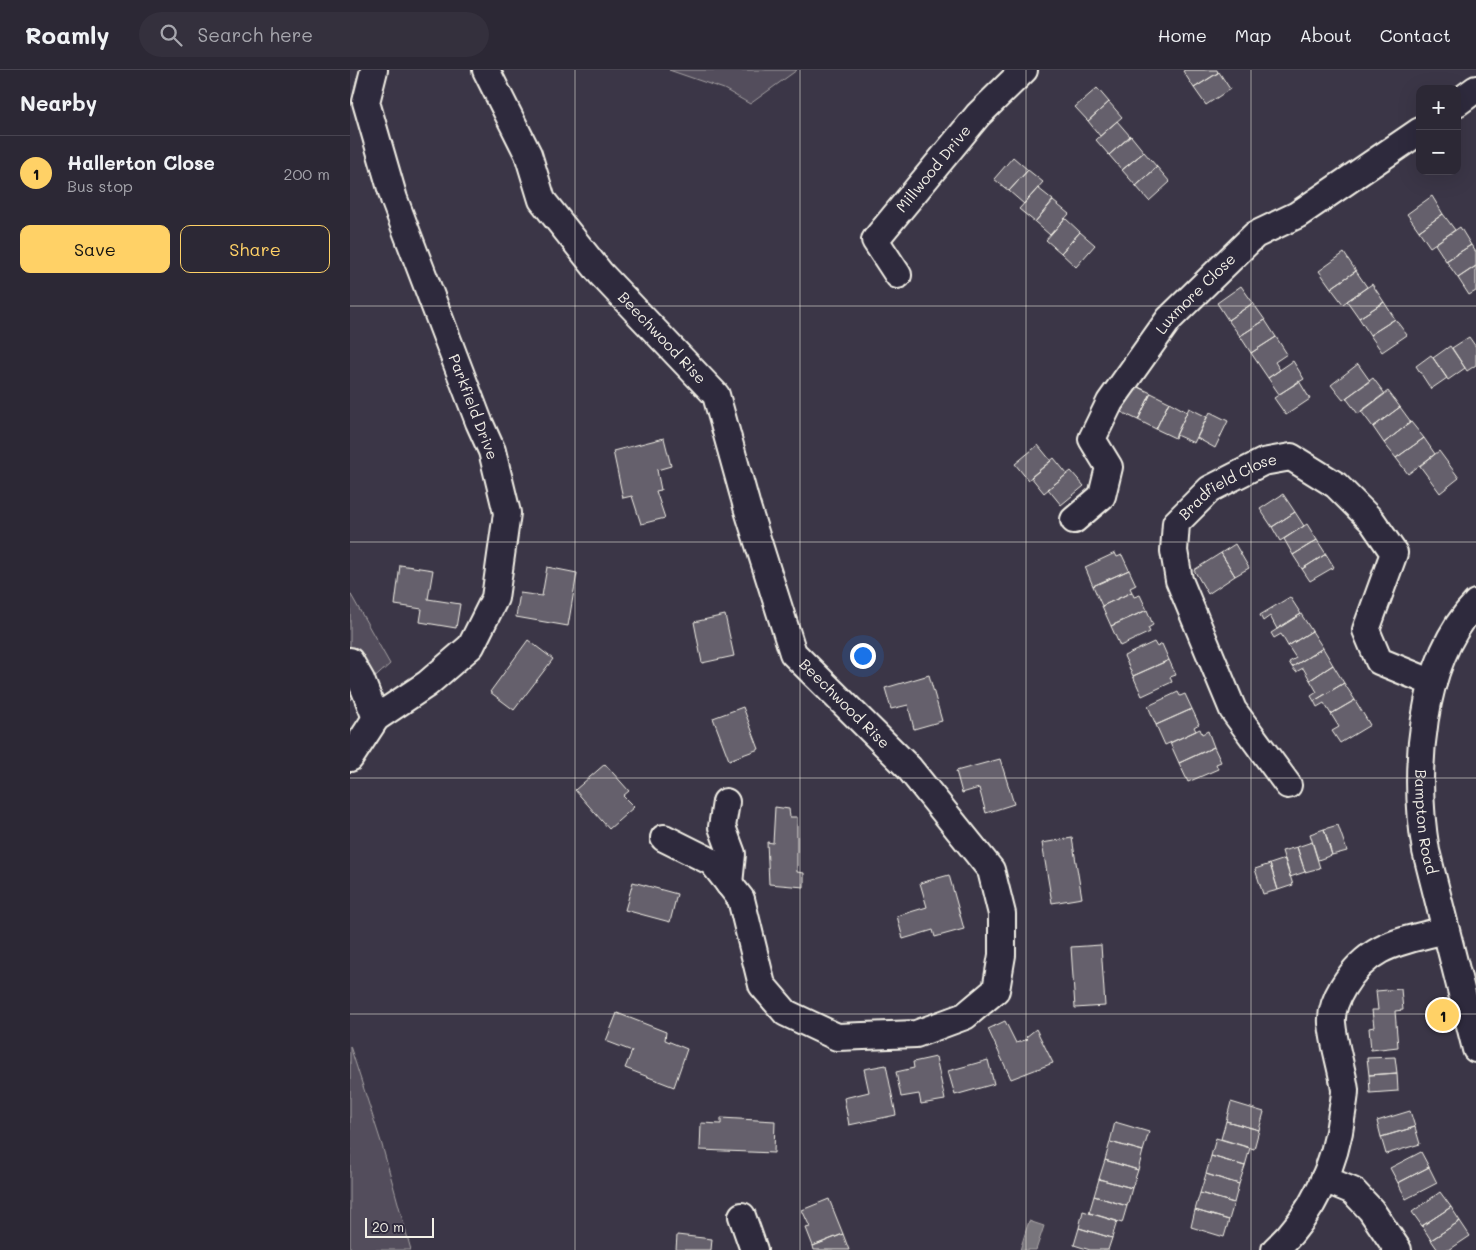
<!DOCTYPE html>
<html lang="en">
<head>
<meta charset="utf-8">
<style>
  body { margin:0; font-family:Mali,sans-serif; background:#34303d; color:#f1f3f6 }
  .controls { position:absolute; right:15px; top:15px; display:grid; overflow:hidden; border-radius:10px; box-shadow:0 5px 20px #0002 }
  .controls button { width:45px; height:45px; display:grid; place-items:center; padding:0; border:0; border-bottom:1px solid #484450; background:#2c2835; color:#f1f3f6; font:25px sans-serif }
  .scale { position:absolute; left:15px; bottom:12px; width:69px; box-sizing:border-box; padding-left:5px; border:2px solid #f4f1e8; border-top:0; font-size:14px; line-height:18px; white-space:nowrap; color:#f4f1e8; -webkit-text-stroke:4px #2f2a3d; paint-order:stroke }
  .you { position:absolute; left:512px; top:585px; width:18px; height:18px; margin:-12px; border:4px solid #fff; border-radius:50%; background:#1a73e8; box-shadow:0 0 0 8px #1a73e833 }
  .badge { display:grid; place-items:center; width:32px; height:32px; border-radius:50%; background:#ffd166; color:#111; font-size:16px; font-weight:700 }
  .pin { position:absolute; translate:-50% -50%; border:2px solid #fff; box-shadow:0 1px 5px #0006 }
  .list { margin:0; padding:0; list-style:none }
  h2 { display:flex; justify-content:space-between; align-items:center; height:65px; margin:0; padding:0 20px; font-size:21px }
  h2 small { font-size:16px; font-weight:400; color:#a6a6ad }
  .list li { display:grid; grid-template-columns:32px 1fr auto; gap:15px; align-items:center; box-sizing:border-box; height:75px; padding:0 20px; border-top:1px solid #484450 }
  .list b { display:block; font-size:19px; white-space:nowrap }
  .list p { margin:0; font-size:16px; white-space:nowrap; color:#a6a6ad }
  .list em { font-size:16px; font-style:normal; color:#a6a6ad }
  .actions { display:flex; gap:10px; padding:15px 20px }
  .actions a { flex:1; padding:11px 0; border:1px solid #ffd166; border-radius:10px; text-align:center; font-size:18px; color:#ffd166 }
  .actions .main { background:#ffd166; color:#111 }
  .icon { flex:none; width:28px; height:28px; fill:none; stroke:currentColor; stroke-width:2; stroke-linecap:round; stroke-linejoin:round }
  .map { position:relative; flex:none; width:1126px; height:1180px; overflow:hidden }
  header { display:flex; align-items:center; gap:30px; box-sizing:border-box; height:70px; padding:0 25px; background:#2c2835; border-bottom:1px solid #484450 }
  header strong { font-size:24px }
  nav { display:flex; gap:28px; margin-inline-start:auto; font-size:18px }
  .search { width:350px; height:45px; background:#34303d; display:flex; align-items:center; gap:12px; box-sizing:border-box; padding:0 18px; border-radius:28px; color:#a6a6ad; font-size:19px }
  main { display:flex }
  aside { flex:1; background:#2c2835 }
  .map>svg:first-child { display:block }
  .green { fill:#534e5c; stroke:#a4a0a2 }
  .water { fill:#78747b; stroke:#aaa6a7 }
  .building { fill:#65616c; stroke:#f4f1e8 }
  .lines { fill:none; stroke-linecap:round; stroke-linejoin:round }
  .minor-casing { stroke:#f4f1e8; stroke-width:30 }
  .minor { stroke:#2f2a3d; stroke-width:26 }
  .grid { fill:none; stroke:#f4f1e8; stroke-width:1; stroke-opacity:0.55 }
  .labels { text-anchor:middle; stroke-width:4; stroke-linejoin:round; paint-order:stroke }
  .street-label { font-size:15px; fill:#f4f1e8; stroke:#2f2a3d }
</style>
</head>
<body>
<header>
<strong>Roamly</strong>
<div class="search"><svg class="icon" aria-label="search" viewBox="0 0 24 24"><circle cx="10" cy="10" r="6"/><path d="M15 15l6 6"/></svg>Search here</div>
<nav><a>Home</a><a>Map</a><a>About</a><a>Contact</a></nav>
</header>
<main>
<aside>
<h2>Nearby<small></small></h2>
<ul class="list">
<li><span class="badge">1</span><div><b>Hallerton Close</b><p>Bus stop</p></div><em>200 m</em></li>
</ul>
<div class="actions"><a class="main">Save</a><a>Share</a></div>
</aside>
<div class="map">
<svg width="1126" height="1180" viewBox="0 0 1126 1180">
  <rect width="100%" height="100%" fill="#3b3647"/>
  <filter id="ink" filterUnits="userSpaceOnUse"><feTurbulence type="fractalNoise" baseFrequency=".02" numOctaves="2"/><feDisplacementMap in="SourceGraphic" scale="10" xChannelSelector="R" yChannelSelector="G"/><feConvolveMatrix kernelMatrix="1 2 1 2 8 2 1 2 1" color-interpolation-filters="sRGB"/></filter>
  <g filter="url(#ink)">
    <path class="green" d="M 319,0 L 447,0 L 400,34 L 374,19 Z
      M 0,523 L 40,594 L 0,630 Z
      M 0,976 L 32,1075 L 61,1180 L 0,1180 Z"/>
    <path class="water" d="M 679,1151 L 694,1156 L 686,1180 L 670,1180 Z"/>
    <path class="building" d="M 835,0 L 867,0 L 868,3 L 844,18 L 833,1 Z
      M 869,2 L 880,19 L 856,35 L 844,18 Z
      M 747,18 L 759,32 L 738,51 L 725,37 Z
      M 759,32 L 772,47 L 750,66 L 738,51 Z
      M 767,51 L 780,66 L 759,85 L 746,70 Z
      M 781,66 L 794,82 L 772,100 L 759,85 Z
      M 794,82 L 807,97 L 786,116 L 772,100 Z
      M 663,87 L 678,100 L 659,121 L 644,109 Z
      M 807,97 L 820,112 L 799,131 L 786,116 Z
      M 678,100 L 693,112 L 674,134 L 659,121 Z
      M 688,118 L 703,130 L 685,152 L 669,139 Z
      M 1082,126 L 1093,144 L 1069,161 L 1057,144 Z
      M 703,131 L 719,144 L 700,165 L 685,152 Z
      M 1093,144 L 1105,160 L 1080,177 L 1069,161 Z
      M 715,148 L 730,162 L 711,183 L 696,170 Z
      M 1110,157 L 1121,175 L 1096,191 L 1085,174 Z
      M 730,162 L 745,175 L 726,197 L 711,183 Z
      M 1121,175 L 1126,182 L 1126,196 L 1108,208 L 1096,191 Z
      M 994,183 L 1006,201 L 981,218 L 969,201 Z
      M 1126,196 L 1126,221 L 1119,225 L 1108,208 Z
      M 1006,201 L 1017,217 L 993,234 L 981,218 Z
      M 1022,214 L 1034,232 L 1009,248 L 997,231 Z
      M 891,216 L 903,233 L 878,250 L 867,233 Z
      M 1034,232 L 1045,249 L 1020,265 L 1009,248 Z
      M 903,233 L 915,250 L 890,266 L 878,250 Z
      M 1045,249 L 1057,265 L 1032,282 L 1020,265 Z
      M 915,250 L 926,267 L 901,283 L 890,266 Z
      M 926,267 L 937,284 L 925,292 L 930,300 L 918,308 L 901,283 Z
      M 1119,267 L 1126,277 L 1126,295 L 1117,301 L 1102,278 Z
      M 1100,276 L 1115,298 L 1098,310 L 1083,288 Z
      M 1081,285 L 1097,308 L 1081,319 L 1066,296 Z
      M 943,291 L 954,309 L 929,324 L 918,308 Z
      M 1008,294 L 1020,311 L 993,330 L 981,315 Z
      M 1023,308 L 1035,324 L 1008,344 L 996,328 Z
      M 949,311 L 960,329 L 936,345 L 924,328 Z
      M 782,314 L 801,323 L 788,350 L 769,341 Z
      M 1038,321 L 1050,337 L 1023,357 L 1011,341 Z
      M 801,323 L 819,332 L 806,359 L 788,350 Z
      M 819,332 L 837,342 L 825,368 L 806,359 Z
      M 1050,337 L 1061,352 L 1034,373 L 1023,357 Z
      M 839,338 L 857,347 L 844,373 L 826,365 Z
      M 860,342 L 878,351 L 865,378 L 847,368 Z
      M 1061,352 L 1074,368 L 1046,388 L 1034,373 Z
      M 314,368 L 321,396 L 307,400 L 311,420 L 306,421 L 315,448 L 291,454 L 282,426 L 273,428 L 263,381 Z
      M 1074,368 L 1085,384 L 1058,404 L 1046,388 Z
      M 688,375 L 701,391 L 678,410 L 665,394 Z
      M 1089,381 L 1109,408 L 1090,423 L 1070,396 Z
      M 704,388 L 717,404 L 694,423 L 681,407 Z
      M 721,401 L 734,416 L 711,435 L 698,419 Z
      M 933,424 L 945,442 L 922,457 L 910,439 Z
      M 945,442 L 954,456 L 930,471 L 922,457 Z
      M 957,454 L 967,470 L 943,485 L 934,469 Z
      M 967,470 L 976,484 L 952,499 L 943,485 Z
      M 885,474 L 899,498 L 885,506 L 871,483 Z
      M 765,483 L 767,487 L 772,485 L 779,500 L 743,516 L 735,497 Z
      M 871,483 L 885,506 L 858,524 L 844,500 Z
      M 976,484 L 984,497 L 960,511 L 952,499 Z
      M 50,495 L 83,500 L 78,529 L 110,534 L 106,558 L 70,552 L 72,539 L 45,535 Z
      M 197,497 L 227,503 L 218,556 L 166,547 L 170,523 L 192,526 Z
      M 779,500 L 786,515 L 780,518 L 782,522 L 752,536 L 743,516 Z
      M 782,522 L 784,527 L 790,525 L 797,540 L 761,556 L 752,536 Z
      M 940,527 L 951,544 L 927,559 L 920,546 L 913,551 L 910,545 Z
      M 797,540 L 803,555 L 798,558 L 800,562 L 770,576 L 761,556 Z
      M 951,544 L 962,561 L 938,576 L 931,564 L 924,568 L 921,563 Z
      M 375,545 L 384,586 L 352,593 L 344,552 Z
      M 962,561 L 973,578 L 942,597 L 939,592 L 946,588 L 938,576 Z
      M 178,570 L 203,589 L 164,640 L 140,622 Z
      M 804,572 L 807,577 L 812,574 L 819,590 L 783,606 L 774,586 Z
      M 973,578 L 983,595 L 960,610 L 953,598 L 946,602 L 942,597 Z
      M 819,590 L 826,605 L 820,607 L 822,612 L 792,626 L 783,606 Z
      M 983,595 L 994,613 L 964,631 L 961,626 L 967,622 L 960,610 Z
      M 579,605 L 592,651 L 564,659 L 558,635 L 541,639 L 535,618 Z
      M 994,613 L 1005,630 L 981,644 L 974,633 L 967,637 L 964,631 Z
      M 828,622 L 830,626 L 835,624 L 842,639 L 806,655 L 798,636 Z
      M 1005,630 L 1020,655 L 990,673 L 982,661 L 989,657 L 981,644 Z
      M 393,637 L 409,679 L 379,690 L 363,648 Z
      M 842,639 L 849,654 L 844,657 L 846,661 L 815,675 L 806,655 Z
      M 850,659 L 852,664 L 858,661 L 864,677 L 829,693 L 820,673 Z
      M 864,677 L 871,692 L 866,694 L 868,699 L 838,712 L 829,693 Z
      M 650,689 L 664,734 L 636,743 L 629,718 L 612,723 L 606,701 Z
      M 255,694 L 279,721 L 273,726 L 284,737 L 259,759 L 225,720 Z
      M 425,737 L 439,739 L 440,747 L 447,747 L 447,802 L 454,803 L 454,817 L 419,814 L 417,772 L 423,773 Z
      M 988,755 L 997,781 L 982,785 L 974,759 Z
      M 974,759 L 982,785 L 968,790 L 960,764 Z
      M 722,768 L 732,828 L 702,833 L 692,773 Z
      M 962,772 L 970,798 L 955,802 L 947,777 Z
      M 947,777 L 955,802 L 940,807 L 932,781 Z
      M 935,789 L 943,815 L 928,820 L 920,794 Z
      M 920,794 L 928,820 L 913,824 L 905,799 Z
      M 599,805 L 614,859 L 585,867 L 583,860 L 553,869 L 547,846 L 577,837 L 570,813 Z
      M 283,812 L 327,824 L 320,852 L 275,840 Z
      M 751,875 L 755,936 L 725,938 L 721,877 Z
      M 1051,919 L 1053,940 L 1045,941 L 1048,977 L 1021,980 L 1019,958 L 1024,957 L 1022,940 L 1028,940 L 1026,921 Z
      M 267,943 L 316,962 L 315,970 L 337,979 L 324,1017 L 275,998 L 282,981 L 256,971 Z
      M 655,951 L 666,973 L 678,969 L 676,967 L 686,959 L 703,993 L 661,1009 L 638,959 Z
      M 586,987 L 595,1030 L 571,1034 L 569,1024 L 551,1027 L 546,1002 L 564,998 L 563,992 Z
      M 1045,987 L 1047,1003 L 1019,1005 L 1017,988 Z
      M 638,990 L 644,1014 L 605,1025 L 598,1001 Z
      M 536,995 L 546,1045 L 499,1055 L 494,1028 L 519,1022 L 514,999 Z
      M 1047,1003 L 1048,1021 L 1020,1023 L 1019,1005 Z
      M 881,1032 L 914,1042 L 909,1060 L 876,1051 Z
      M 1060,1041 L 1065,1057 L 1031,1067 L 1027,1051 Z
      M 371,1048 L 425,1051 L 424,1083 L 350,1080 L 351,1053 L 371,1054 Z
      M 876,1051 L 909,1060 L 904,1079 L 871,1069 Z
      M 765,1052 L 799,1062 L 793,1081 L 760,1072 Z
      M 1065,1057 L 1070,1074 L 1036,1084 L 1031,1067 Z
      M 866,1068 L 900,1078 L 895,1096 L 861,1086 Z
      M 760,1072 L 793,1081 L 788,1100 L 755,1090 Z
      M 1071,1082 L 1079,1097 L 1048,1113 L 1040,1098 Z
      M 861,1086 L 895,1096 L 889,1114 L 856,1104 Z
      M 755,1090 L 788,1100 L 782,1118 L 749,1109 Z
      M 1079,1097 L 1087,1113 L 1056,1129 L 1048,1113 Z
      M 856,1104 L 889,1114 L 884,1133 L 850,1123 Z
      M 749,1109 L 782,1118 L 777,1136 L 744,1126 Z
      M 1090,1122 L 1101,1137 L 1072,1156 L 1062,1142 Z
      M 850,1123 L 884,1133 L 879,1150 L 845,1140 Z
      M 744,1126 L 777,1136 L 772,1153 L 739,1143 Z
      M 479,1129 L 493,1164 L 463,1176 L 456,1158 L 460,1157 L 452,1140 Z
      M 1101,1137 L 1110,1151 L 1081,1170 L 1072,1156 Z
      M 845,1140 L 879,1150 L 874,1167 L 841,1157 Z
      M 733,1141 L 767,1151 L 762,1168 L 729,1158 Z
      M 1110,1151 L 1120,1166 L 1099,1180 L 1088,1180 L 1081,1170 Z
      M 729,1158 L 762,1168 L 758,1180 L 740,1180 L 724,1175 Z
      M 493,1164 L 499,1180 L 464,1180 L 463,1176 Z
      M 327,1165 L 362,1169 L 361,1180 L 326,1180 Z"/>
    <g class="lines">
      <defs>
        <g id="minor">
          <path id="s1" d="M 136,0 L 178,84 L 192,130 L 251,204 L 366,325 L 397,437 L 443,583 L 559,698 L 641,800 L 652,844 L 652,885 L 646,920 L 615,946 L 566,964 L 487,967 L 436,943 L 412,915 L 391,829 L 362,792 L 314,768"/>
          <path d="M 1107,33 L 1126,19"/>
          <path id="s2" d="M 548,205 L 525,170 L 628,45 L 674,0"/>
          <path id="s3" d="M 724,450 L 752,426 L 759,397 L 742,369 L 760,332 L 819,249 L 905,165 L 947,145 L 1070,61"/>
          <path id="s4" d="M 1126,533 C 1069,592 1063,704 1076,781 L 1126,979"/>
          <path d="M 0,591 L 11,610 L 26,648"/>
          <path d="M 0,688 L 26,648 L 77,614 L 121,576 L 145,528 L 157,443 L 142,381 L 129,352 L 44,129 L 16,32 L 24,0"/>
          <path id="s5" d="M 938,715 L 883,640 L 829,510 L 824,481 L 826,453 L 860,419 L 913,392 L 941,387 L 986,415 L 1022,451 L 1044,483 L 1016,560 L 1029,591 L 1083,613"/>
          <path d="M 376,732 L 372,757 L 382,784 L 379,814"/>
          <path d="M 974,1109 L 1003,1121 L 1021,1140 L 1048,1180"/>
          <path d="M 392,1146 L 404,1180"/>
          <path d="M 925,1180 C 963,1145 986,1094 992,1043 C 993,1036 995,1027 995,1020 C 992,998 984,976 982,953 C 981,941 987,927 993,917 C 1019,874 1050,872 1095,860"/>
        </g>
      </defs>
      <use href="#minor" class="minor-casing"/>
      <use href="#minor" class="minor"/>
    </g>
  </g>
  <path class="grid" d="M 225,0 L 225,1180M 450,0 L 450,1180M 676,0 L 676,1180M 901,0 L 901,1180M 0,236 L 1126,236M 0,472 L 1126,472M 0,708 L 1126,708M 0,944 L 1126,944"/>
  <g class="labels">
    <g class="street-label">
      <text dy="5" stroke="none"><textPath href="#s2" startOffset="134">Millwood Drive</textPath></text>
      <text dy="5" stroke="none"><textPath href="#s3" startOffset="279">Luxmore Close</textPath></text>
      <text dy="5" stroke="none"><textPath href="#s1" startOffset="325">Beechwood Rise</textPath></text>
      <text transform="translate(123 337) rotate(69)" y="5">Parkfield Drive</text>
      <text dy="5" stroke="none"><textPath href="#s5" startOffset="356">Bradfield Close</textPath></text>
      <text dy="5" stroke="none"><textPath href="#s1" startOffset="745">Beechwood Rise</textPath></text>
      <text dy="5" stroke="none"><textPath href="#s4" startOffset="232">Bampton Road</textPath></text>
    </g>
  </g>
</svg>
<div class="controls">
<button>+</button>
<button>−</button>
</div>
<div class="scale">20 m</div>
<div class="you"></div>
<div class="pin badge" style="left:1093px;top:945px">1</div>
</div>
</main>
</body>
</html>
